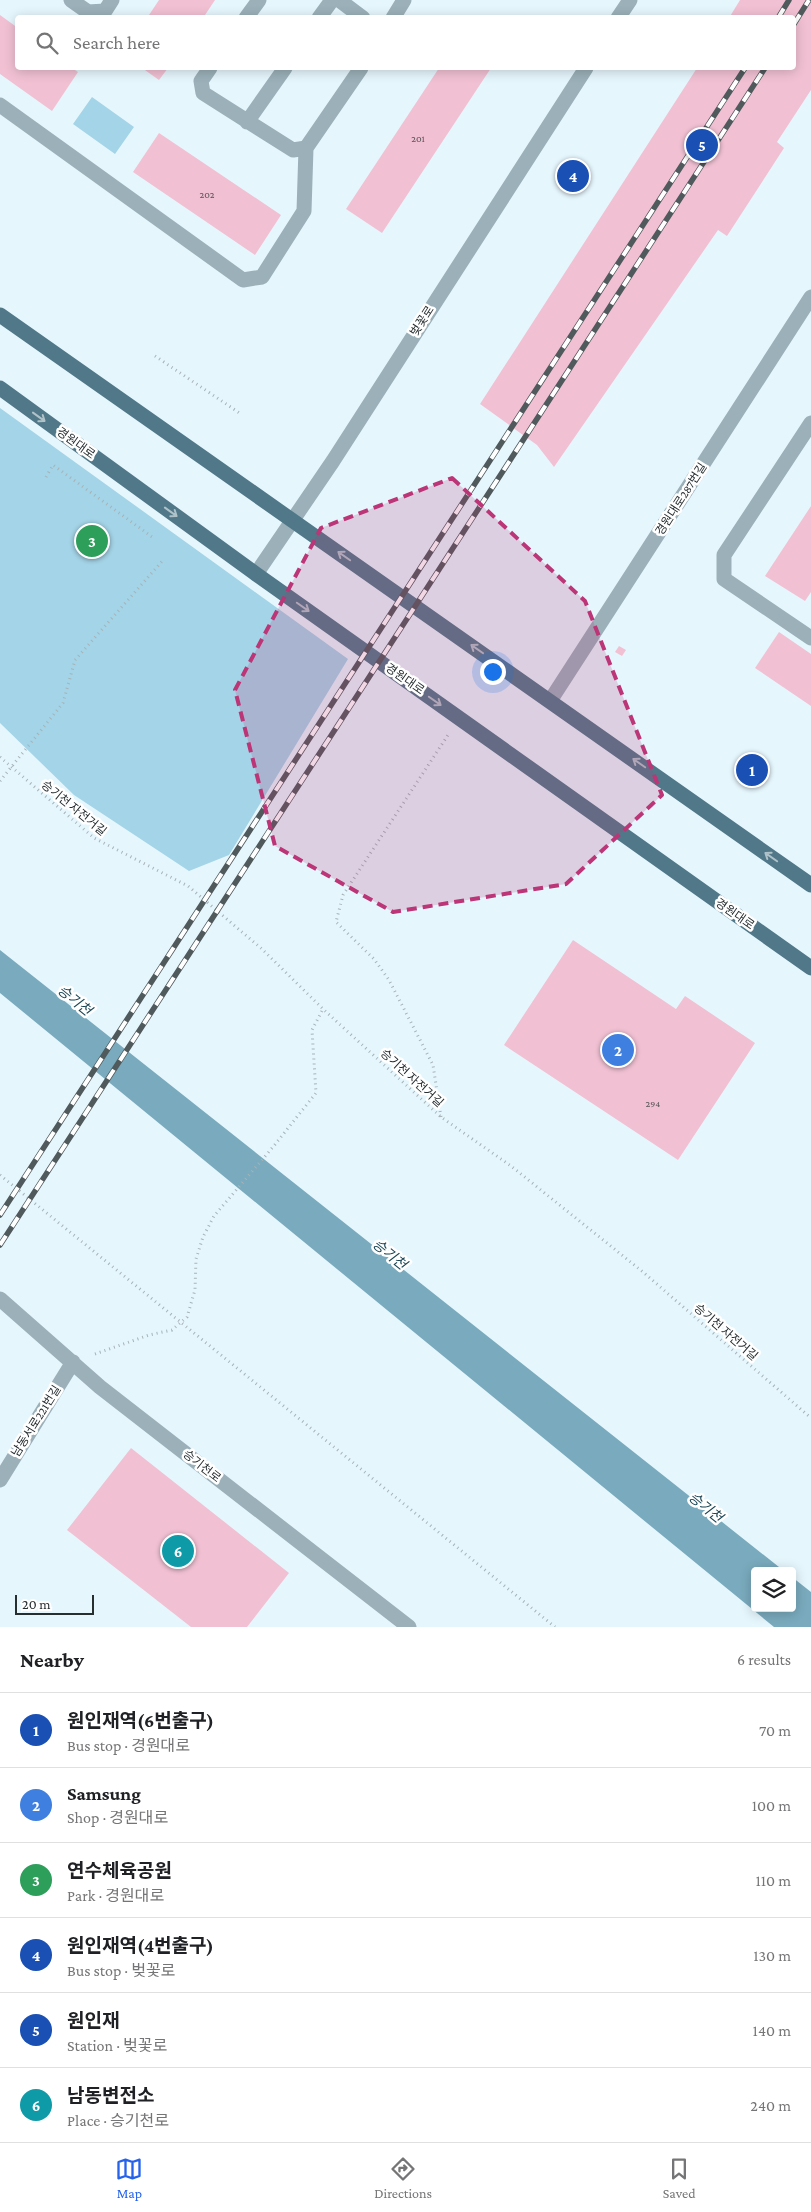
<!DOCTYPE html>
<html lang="en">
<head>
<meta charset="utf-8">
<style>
  body { margin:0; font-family:"Crimson Pro","Noto Sans KR",serif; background:#f6f6f6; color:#202124 }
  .controls { position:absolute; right:15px; bottom:15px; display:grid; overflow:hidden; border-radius:5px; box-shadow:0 2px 12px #0003 }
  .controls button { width:45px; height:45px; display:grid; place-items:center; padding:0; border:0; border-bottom:1px solid #e0e0e0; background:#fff; color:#202124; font:25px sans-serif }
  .scale { position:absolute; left:15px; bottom:12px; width:79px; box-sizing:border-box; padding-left:5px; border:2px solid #272e30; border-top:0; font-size:14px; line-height:18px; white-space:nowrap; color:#272e30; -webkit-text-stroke:4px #fff; paint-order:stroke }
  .you { position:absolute; left:492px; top:671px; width:18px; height:18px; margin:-12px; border:4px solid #fff; border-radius:50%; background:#1a73e8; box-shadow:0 0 0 8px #1a73e833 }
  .badge { display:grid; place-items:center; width:32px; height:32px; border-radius:50%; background:#2563eb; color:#fff; font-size:16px; font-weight:700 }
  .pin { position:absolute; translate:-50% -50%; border:2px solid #fff; box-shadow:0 1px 5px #0006 }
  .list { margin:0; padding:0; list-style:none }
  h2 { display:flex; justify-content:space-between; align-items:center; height:65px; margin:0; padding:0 20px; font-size:21px }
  h2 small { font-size:16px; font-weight:400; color:#757577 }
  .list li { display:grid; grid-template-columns:32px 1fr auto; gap:15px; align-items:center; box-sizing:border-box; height:75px; padding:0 20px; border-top:1px solid #e0e0e0 }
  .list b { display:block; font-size:19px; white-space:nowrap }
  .list p { margin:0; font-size:16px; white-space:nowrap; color:#757577 }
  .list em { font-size:16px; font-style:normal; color:#757577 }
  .icon { flex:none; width:28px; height:28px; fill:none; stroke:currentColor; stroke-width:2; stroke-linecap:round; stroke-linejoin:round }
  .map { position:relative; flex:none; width:811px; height:1627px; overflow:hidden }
  .search { position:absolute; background:#fff; box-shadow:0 2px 12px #0003; left:15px; right:15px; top:15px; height:55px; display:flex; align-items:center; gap:12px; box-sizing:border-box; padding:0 18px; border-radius:5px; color:#757577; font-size:19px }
  .sheet { height:515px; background:#fff }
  nav { display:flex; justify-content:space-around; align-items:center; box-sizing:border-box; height:70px; border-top:1px solid #e0e0e0; background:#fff; font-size:14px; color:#757577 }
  nav a { display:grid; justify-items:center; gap:2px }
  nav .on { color:#2563eb }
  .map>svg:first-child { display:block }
  .green { fill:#a4d4e7 }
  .water { fill:#79aabd }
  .building { fill:#f1c1d3 }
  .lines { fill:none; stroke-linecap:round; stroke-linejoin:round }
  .path { stroke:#a6b3b8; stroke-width:3; stroke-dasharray:1 4; stroke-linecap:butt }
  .minor { stroke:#9bb0b9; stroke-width:15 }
  .major { stroke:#507888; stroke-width:15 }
  .rail-casing { stroke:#50595c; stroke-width:5.5 }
  .rail { stroke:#fff; stroke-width:4; stroke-dasharray:11; stroke-linecap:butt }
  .oneway { stroke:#b0c2c9 }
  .marked { fill:#bb3577; fill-opacity:0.2; stroke:#bb3577; stroke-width:4; stroke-dasharray:10 6; stroke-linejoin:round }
  .labels { text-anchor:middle; stroke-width:5; stroke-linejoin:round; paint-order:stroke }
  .number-label { font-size:10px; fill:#5a5359 }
  .street-label { font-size:12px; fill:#272e30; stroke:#fff }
  .water-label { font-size:14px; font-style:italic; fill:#184352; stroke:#fff }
</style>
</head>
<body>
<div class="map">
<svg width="811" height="1627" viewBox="0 0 811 1627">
  <rect width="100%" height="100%" fill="#e6f6fd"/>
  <path class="green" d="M 92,97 L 134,127 L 115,154 L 73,124 Z
    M 0,408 L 348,659 L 229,855 L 189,871 L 74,795 L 0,723 Z"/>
  <path class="water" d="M 0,950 L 784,1571 L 755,1571 L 755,1608 L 792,1608 L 792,1577 L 811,1592 L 811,1627 L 774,1627 L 0,993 Z"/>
  <path class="building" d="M 159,0 L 215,0 L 203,18 L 147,18 Z
    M 740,0 L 811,0 L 811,90 L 777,142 L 784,148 L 727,236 L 718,230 L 554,467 L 537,445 L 480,404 L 697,68 L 794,68 L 794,18 L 729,18 Z
    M 0,15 L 18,28 L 18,68 L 72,68 L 78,72 L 52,111 L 0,74 Z
    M 142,68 L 168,68 L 159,80 Z
    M 439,68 L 491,68 L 382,233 L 346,209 Z
    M 159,133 L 281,215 L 255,255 L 133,172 Z
    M 811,506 L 811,592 L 805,601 L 765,576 Z
    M 779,632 L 811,654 L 811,706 L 755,668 Z
    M 619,646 L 626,650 L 622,656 L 615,652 Z
    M 573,940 L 676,1009 L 685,996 L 755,1043 L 678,1160 L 504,1045 Z
    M 131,1448 L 289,1573 L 247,1627 L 191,1627 L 67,1530 Z"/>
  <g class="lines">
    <path class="path" d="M 155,356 L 241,414
      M 46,477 L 53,465 L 155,539
      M 0,757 L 94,838 L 188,886 L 262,949 L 323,1009 L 441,1117 L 511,1166 L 643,1272 L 811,1418
      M 0,781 L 63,703 L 75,660 L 164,559
      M 441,1117 L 433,1065 L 389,980 L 374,959 L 336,922 L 343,895 L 448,735
      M 0,1175 L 555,1627
      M 95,1354 L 149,1335 L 172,1330 L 187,1317 L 195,1290 L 196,1259 L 203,1237 L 214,1216 L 273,1147 L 316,1093 L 312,1030 L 323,1009"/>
    <path class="minor" d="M 71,0 L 88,12 L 105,11 L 112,0
      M 339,0 L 363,18
      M 246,18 L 259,0
      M 319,18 L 332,0
      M 393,18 L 404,0
      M 618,18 L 630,0
      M 210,68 L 201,81 L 203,93 L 293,150 L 306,148 L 361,68
      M 0,105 L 243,280 L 262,277 L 304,211 L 306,148
      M 247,122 L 285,68
      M 811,423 L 724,555 L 724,579 L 811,638
      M 256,574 L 333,461 L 586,68
      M 550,701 L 811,297
      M 0,1299 L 100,1387 L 409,1627
      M 0,1480 L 73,1362"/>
    <path class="major" d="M 0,315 L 811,885
      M 0,388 L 256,574 L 811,968"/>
    <defs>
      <path id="rail" d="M 778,18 L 789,0
        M 794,24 L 809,0
        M 0,1215 L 745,68
        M 0,1245 L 765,68"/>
    </defs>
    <use href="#rail" class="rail-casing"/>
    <use href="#rail" class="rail"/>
  </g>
  <defs><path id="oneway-shaft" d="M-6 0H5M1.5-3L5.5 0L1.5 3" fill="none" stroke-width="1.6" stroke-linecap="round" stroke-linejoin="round" transform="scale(1.25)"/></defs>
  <g class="oneway">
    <use href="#oneway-shaft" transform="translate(39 417) rotate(36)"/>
    <use href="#oneway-shaft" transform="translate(171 512) rotate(36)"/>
    <use href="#oneway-shaft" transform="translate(344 556) rotate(-145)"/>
    <use href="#oneway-shaft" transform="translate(303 607) rotate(35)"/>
    <use href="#oneway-shaft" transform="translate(477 649) rotate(-145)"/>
    <use href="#oneway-shaft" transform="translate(435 701) rotate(35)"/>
    <use href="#oneway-shaft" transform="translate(639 763) rotate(-145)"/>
    <use href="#oneway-shaft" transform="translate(771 857) rotate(-145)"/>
  </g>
  <path class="marked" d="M 452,478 L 585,601 L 662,795 L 566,884 L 393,912 L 275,846 L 235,690 L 321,528 Z"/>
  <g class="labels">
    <g class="number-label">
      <text x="418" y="142">201</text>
      <text x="207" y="198">202</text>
      <text x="653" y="1107">294</text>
    </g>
    <g class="street-label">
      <text transform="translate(422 321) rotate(-57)" y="4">벚꽃로</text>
      <text transform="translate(76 443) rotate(36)" y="4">경원대로</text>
      <text transform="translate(681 499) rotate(-57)" y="4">경원대로287번길</text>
      <text transform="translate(405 679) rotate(35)" y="4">경원대로</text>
      <text transform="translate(74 808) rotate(39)" y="4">승기천 자전거길</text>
      <text transform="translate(735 914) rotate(35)" y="4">경원대로</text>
      <text transform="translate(412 1078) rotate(42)" y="4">승기천 자전거길</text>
      <text transform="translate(726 1332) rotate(41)" y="4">승기천 자전거길</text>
      <text transform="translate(36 1421) rotate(-58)" y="4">남동서로221번길</text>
      <text transform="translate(202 1466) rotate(38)" y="4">승기천로</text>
    </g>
    <g class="water-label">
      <text transform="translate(75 1000) rotate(39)" y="5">승기천</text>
      <text transform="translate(390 1254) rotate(39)" y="5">승기천</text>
      <text transform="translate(706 1507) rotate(39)" y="5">승기천</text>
    </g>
  </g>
</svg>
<div class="controls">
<button><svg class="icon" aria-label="layers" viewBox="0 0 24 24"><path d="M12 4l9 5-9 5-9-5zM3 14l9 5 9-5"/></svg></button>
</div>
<div class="scale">20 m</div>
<div class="you"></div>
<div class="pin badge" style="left:752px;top:770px;background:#1a4fb4">1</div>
<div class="pin badge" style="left:618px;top:1050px;background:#3f7fe0">2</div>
<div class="pin badge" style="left:92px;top:541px;background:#2e9e5b">3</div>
<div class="pin badge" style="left:573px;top:176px;background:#1a4fb4">4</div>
<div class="pin badge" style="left:702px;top:145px;background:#1a4fb4">5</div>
<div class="pin badge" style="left:178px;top:1551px;background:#0f9aa8">6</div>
<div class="search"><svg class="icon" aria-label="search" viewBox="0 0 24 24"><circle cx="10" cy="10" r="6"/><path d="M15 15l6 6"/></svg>Search here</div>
</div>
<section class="sheet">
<h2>Nearby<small>6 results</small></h2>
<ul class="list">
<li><span class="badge" style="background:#1a4fb4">1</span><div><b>원인재역(6번출구)</b><p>Bus stop · 경원대로</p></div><em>70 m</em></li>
<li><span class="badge" style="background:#3f7fe0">2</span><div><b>Samsung</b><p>Shop · 경원대로</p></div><em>100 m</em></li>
<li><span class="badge" style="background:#2e9e5b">3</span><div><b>연수체육공원</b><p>Park · 경원대로</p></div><em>110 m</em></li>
<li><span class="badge" style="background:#1a4fb4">4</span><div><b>원인재역(4번출구)</b><p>Bus stop · 벚꽃로</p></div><em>130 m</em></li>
<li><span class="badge" style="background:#1a4fb4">5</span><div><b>원인재</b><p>Station · 벚꽃로</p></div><em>140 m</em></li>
<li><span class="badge" style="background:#0f9aa8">6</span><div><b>남동변전소</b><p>Place · 승기천로</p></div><em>240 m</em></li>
</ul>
</section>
<nav>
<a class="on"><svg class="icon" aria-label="map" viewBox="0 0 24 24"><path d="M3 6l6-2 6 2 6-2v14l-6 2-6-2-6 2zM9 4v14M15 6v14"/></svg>Map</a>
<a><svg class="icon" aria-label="directions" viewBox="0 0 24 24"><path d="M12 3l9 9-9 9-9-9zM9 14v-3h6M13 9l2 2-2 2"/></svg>Directions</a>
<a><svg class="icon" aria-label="saved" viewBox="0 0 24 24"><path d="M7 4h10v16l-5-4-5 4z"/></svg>Saved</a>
</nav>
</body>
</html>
